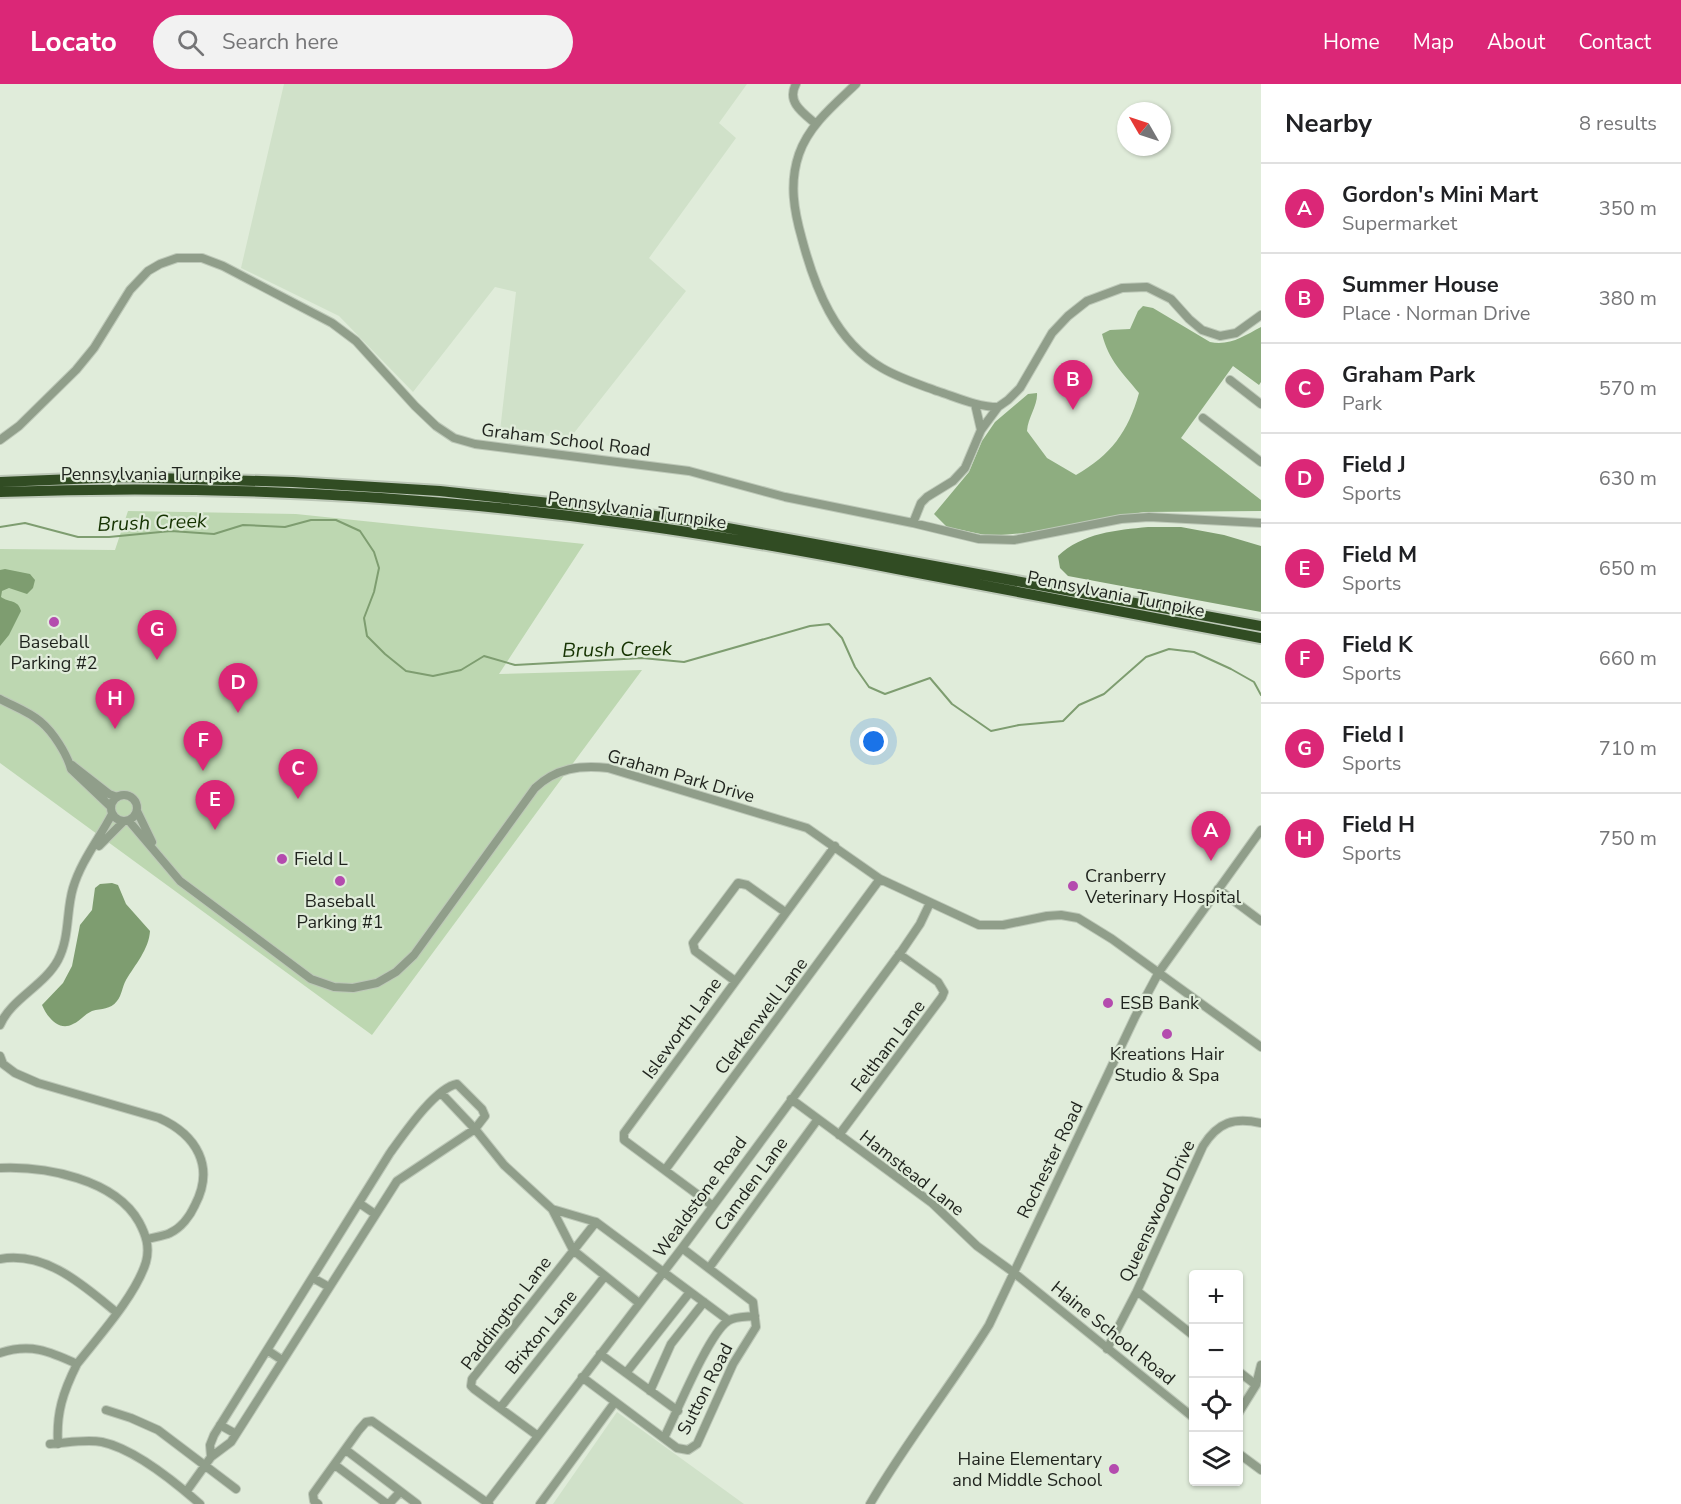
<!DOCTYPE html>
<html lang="en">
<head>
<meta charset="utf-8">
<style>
  body { margin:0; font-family:"Nunito Sans",sans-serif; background:#f2f2f2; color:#202124 }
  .controls { position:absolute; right:18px; bottom:18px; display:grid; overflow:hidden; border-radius:6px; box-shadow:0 2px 4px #0004 }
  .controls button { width:54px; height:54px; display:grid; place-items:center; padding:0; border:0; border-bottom:2px solid #e0e0e0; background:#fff; color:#202124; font:30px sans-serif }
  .compass { position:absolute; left:1117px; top:18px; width:54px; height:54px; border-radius:50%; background:#fff; box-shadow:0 2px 4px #0004; rotate:309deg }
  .you { position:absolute; left:874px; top:658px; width:21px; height:21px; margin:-15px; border:4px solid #fff; border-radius:50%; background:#1a73e8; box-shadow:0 0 0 9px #1a73e833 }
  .badge { display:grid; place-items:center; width:39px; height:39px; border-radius:50%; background:#db2777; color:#fff; font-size:20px; font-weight:700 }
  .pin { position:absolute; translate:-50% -50px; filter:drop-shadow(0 2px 3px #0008) }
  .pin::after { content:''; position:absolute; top:32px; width:21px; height:18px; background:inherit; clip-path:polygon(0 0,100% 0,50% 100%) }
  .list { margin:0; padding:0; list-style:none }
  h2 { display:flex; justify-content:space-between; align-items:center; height:78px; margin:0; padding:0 24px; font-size:26px }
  h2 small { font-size:20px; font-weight:400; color:#757577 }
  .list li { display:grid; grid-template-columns:39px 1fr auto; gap:18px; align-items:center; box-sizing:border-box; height:90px; padding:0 24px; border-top:2px solid #e0e0e0 }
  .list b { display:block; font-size:22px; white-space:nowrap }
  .list p { margin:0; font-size:20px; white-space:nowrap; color:#757577 }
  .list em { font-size:20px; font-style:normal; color:#757577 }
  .icon { flex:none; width:33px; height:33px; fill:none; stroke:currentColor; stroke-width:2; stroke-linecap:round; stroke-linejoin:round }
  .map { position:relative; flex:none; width:1261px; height:1420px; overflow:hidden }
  header { display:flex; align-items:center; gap:36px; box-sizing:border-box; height:84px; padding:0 30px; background:#db2777; color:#fff }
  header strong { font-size:28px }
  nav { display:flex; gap:33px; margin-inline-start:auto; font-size:21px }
  .search { width:420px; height:54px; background:#f2f2f2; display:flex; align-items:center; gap:15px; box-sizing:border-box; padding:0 21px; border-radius:33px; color:#757577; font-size:22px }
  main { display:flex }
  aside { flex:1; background:#fff }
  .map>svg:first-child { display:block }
  .built { fill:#d0e1c9 }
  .green { fill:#bdd7b1 }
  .forest { fill:#8ead80 }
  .water { fill:#7e9d70 }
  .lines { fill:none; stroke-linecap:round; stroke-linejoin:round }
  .stream { stroke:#7e9d70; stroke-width:2 }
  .minor-casing { stroke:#bdc8b8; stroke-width:10 }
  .highway-casing { stroke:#bdc8b8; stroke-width:14 }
  .minor { stroke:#909e8a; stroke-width:8 }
  .highway { stroke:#314c23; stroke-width:10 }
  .poi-dot { fill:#b44bae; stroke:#e0ecda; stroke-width:2 }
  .labels { text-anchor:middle; stroke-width:4.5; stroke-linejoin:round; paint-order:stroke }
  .street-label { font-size:18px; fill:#1f231d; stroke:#e0ecda }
  .poi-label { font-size:18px; fill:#1f231d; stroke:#e0ecda }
  .water-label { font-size:20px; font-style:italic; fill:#163302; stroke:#e0ecda }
</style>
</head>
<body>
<header>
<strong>Locato</strong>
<div class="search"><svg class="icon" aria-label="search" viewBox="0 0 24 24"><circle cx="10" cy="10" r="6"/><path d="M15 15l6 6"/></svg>Search here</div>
<nav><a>Home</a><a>Map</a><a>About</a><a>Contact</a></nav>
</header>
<main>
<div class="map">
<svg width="1261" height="1420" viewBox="0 0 1261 1420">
  <rect width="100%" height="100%" fill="#e0ecda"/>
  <path class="built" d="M 284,0 L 747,0 L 719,39 L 736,54 L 649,174 L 686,207 L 570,354 L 500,347 L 516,208 L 495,203 L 413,308 L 339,232 L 241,184 Z
    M 617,1328 L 744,1420 L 553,1420 Z"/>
  <path class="green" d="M 128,427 L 296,430 L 584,460 L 499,590 L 642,586 L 372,951 L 0,679 L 0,465 L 115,466 Z"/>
  <path class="forest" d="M 1143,222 L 1153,224 L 1210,258 C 1230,262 1244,252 1261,243 L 1261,298 L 1259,301 L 1233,282 L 1181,354 L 1261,416 L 1261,427 L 1144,428 L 1025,449 L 990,452 L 947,443 L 934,430 L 969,388 L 982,357 L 995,338 L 1028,310 L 1037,309 C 1038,321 1028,333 1027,347 L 1047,374 L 1076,391 C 1111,371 1128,348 1139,309 C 1122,288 1109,277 1102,250 L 1110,246 L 1130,245 L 1138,227 Z"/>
  <path class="water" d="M 1148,443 L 1181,443 L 1224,451 L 1261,462 L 1261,528 L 1068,492 L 1060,484 L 1058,472 C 1082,449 1117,446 1148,443 Z
    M 5,485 L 30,490 L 35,496 L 33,504 L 27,510 L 9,504 L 2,507 L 1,513 C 9,519 18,515 21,527 L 9,551 L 0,562 L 0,486 Z
    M 112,799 L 118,801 L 126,820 L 150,847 C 149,865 135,881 126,896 C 122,903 122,911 117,917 C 110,926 102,924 92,927 C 85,930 80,937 73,940 C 59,948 47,933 42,921 L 63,899 L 72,882 L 80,841 L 92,826 L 95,804 L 100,800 Z"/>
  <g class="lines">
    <path class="stream" d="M 0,443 L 25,439 L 78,453 L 109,453 L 171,447 L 214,450 L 243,441 L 285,443 L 311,436 L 336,436 L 360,447 L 374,468 L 379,484 L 374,508 L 364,534 L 367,552 L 385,570 L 406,587 L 433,592 L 461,586 L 484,572 L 515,581 L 642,574 L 684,578 L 810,542 L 829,540 L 842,554 L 855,583 L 869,603 L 885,610 L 930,594 L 952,620 L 991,647 L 1019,641 L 1063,637 L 1079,621 L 1104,610 L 1146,573 L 1169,565 L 1194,568 L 1231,585 L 1254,598 L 1261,611"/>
    <defs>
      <path id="minor" d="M 796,0 C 786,18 803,29 816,40
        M 856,0 C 835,20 809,41 799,70 C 789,99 794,127 802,155 C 815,204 835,257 882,284 C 899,294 918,300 937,307 C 956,313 977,323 998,323
        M 1230,296 L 1261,320
        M 975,320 L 981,346
        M 1203,334 L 1261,378
        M 0,356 L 19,342 L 76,286 L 94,264 L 130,206 L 148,187 L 160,180 L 177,174 L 202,174 L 223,182 L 332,239 L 356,257 L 415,322 L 436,342 L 454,354 L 475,360 L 689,387 L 785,413 L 913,439 L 979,455 L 1014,456 L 1121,435 L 1149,433 L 1261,439
        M 913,439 L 921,419 L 927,413 L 953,397 L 965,384 L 981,346 L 998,323 L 1008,316 L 1020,304 L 1052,249 L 1068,232 L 1087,217 L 1122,204 L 1147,203 L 1171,215 L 1189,235 L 1202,246 L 1220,252 L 1236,249 L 1261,231
        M 0,615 C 13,622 30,628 41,638 C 53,648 67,670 71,685 L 111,723
        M 72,681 L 109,710 L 117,713
        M111 724a13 13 0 1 1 26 0a13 13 0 1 1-26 0Z
        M 137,727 L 152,758
        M 129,737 L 180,797 L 311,895 L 334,903 L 353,904 L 377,899 L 396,888 L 414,871 L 535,704 C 556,684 580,681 608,684 L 807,744 L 880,795 L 979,841 L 1003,841 L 1047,832 L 1061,831 L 1078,834 L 1112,855 L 1261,963
        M 99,762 L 123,738
        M 1218,805 L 1261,837
        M 735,897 L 695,867 L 693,859 L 738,799 L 747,801 L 785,828
        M 0,941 C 11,915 44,902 58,876 C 70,853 66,827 73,804 C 81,777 99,755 112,730
        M 0,972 L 3,980 L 15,989 L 38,999 L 159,1034 C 197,1051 215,1083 195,1121 C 190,1132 181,1144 170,1149 C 164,1152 155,1153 147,1155
        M 441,1009 L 475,1045 L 504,1081 L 552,1125 L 596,1138 L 728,1236
        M 791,1015 L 932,1119 L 977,1162 L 1013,1188 L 1194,1334
        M 839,1051 L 942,913 L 944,908 L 938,898 L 899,870
        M 0,1084 C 45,1082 115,1095 139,1138 C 146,1151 150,1163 146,1178 C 136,1211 99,1252 77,1280 C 63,1308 56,1329 58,1360
        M 665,1086 L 880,795
        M 359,1119 L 375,1130
        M 713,1122 L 624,1056 L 624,1049 L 835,762
        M 552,1125 L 573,1166 L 639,1219
        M 0,1175 C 46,1167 83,1201 116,1228
        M 709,1184 L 818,1035
        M 313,1194 L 329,1203
        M 1137,1207 L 1194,1252
        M 1107,1265 L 1137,1207 L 1203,1062 C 1218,1038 1234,1033 1261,1039
        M 267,1266 L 282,1276
        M 0,1269 C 30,1259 49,1267 77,1280
        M 600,1270 L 678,1327
        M 1238,1287 L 1256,1301
        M 626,1289 L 690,1208
        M 582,1293 L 677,1364 L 688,1366 L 697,1360 L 733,1280 L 756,1243 L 753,1218 L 682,1164
        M 650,1307 L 671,1260 L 704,1218
        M 500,1324 L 605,1192
        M 106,1326 L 131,1334 L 158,1346 L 236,1405
        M 1238,1330 L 1256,1301 L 1261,1281
        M 220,1341 L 236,1350
        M 538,1352 L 474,1305 L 471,1302 L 472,1295 L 596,1138
        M 664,1354 C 676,1330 709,1249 728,1237 C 735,1232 747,1233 755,1232
        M 50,1360 C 67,1359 85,1355 102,1358 C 135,1365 175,1398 200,1420
        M 346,1366 L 417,1420
        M 1238,1369 L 1261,1386
        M 335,1381 L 387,1420
        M 186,1408 L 211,1373 L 231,1358 L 397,1097 L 475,1045 L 485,1032 L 482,1025 L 457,1000 C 435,1004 404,1050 390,1069 L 214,1351 L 210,1361 L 211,1373
        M 318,1420 L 314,1417 L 313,1410 L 318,1403 L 359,1346 L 366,1338 L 372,1337 L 489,1420
        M 389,1420 L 400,1408
        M 486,1420 L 682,1164 L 901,868 L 920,840 L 930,819
        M 540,1420 L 615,1318
        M 870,1420 C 906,1358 951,1302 989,1241 L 1135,933 L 1159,888 L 1261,746"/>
      <path id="highway" d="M 0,398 L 123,393 L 293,398 L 440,407 L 596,424 L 678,435 L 793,456 L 1261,542
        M 0,408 C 211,400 423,411 632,440 C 720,452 809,468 897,485 C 1018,508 1139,531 1261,554"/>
    </defs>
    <use href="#minor" class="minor-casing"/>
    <use href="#highway" class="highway-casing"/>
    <use href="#minor" class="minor"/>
    <use href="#highway" class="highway"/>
  </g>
  <g class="poi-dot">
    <circle cx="54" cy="538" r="6"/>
    <circle cx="282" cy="775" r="6"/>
    <circle cx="340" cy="797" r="6"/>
    <circle cx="1073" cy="802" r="6"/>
    <circle cx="1108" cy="919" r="6"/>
    <circle cx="1167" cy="950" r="6"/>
    <circle cx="1114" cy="1385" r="6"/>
  </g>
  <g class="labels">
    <g class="street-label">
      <text transform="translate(566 356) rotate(7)" y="6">Graham School Road</text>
      <text x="151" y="396">Pennsylvania Turnpike</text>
      <text transform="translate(637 426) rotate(8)" y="6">Pennsylvania Turnpike</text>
      <text transform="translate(1116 510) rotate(11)" y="6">Pennsylvania Turnpike</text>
      <text transform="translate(681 692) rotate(16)" y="6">Graham Park Drive</text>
      <text transform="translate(761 932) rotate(-53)" y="6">Clerkenwell Lane</text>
      <text transform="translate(682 944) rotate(-54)" y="6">Isleworth Lane</text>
      <text transform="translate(888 962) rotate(-53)" y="6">Feltham Lane</text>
      <text transform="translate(1050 1076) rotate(-64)" y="6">Rochester Road</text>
      <text transform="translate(912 1089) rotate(38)" y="6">Hamstead Lane</text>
      <text transform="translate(751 1100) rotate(-54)" y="6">Camden Lane</text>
      <text transform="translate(700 1113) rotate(-54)" y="6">Wealdstone Road</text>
      <text transform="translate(1157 1127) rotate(-65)" y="6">Queenswood Drive</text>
      <text transform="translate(506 1229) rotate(-53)" y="6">Paddington Lane</text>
      <text transform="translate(541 1248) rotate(-51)" y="6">Brixton Lane</text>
      <text transform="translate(1113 1249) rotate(39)" y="6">Haine School Road</text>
      <text transform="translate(705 1305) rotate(-63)" y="6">Sutton Road</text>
    </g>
    <g class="poi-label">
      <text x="54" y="564">Baseball<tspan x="54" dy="21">Parking #2</tspan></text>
      <text x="294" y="781" text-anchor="start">Field L</text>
      <text x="1085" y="798" text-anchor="start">Cranberry<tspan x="1085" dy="21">Veterinary Hospital</tspan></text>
      <text x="340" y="823">Baseball<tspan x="340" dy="21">Parking #1</tspan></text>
      <text x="1120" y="925" text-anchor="start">ESB Bank</text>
      <text x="1167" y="976">Kreations Hair<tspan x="1167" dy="21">Studio &amp; Spa</tspan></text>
      <text x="1102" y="1381" text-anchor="end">Haine Elementary<tspan x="1102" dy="21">and Middle School</tspan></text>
    </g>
    <g class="water-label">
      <text transform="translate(152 438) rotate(-2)" y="7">Brush Creek</text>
      <text transform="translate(617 565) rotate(-1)" y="7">Brush Creek</text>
    </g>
  </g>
</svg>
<div class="controls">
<button>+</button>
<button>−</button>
<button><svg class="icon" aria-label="locate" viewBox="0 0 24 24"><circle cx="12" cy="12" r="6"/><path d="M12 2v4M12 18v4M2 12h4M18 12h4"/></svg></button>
<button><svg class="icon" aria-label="layers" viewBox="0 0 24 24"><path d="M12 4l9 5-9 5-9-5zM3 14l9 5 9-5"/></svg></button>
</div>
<svg class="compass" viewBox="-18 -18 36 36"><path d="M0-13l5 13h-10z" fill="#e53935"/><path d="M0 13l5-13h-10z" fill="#757577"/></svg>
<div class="you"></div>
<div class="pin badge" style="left:1211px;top:777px">A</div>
<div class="pin badge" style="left:1073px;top:326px">B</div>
<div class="pin badge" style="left:298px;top:715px">C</div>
<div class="pin badge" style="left:238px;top:629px">D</div>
<div class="pin badge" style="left:215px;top:746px">E</div>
<div class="pin badge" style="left:203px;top:687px">F</div>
<div class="pin badge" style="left:157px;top:576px">G</div>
<div class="pin badge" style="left:115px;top:645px">H</div>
</div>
<aside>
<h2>Nearby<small>8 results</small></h2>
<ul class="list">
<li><span class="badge">A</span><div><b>Gordon's Mini Mart</b><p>Supermarket</p></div><em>350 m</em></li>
<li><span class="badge">B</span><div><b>Summer House</b><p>Place · Norman Drive</p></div><em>380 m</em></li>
<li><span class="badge">C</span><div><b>Graham Park</b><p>Park</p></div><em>570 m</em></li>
<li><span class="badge">D</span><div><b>Field J</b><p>Sports</p></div><em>630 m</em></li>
<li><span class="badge">E</span><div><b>Field M</b><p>Sports</p></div><em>650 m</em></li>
<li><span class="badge">F</span><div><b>Field K</b><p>Sports</p></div><em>660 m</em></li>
<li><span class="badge">G</span><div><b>Field I</b><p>Sports</p></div><em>710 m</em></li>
<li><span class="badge">H</span><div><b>Field H</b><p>Sports</p></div><em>750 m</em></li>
</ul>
</aside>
</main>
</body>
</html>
